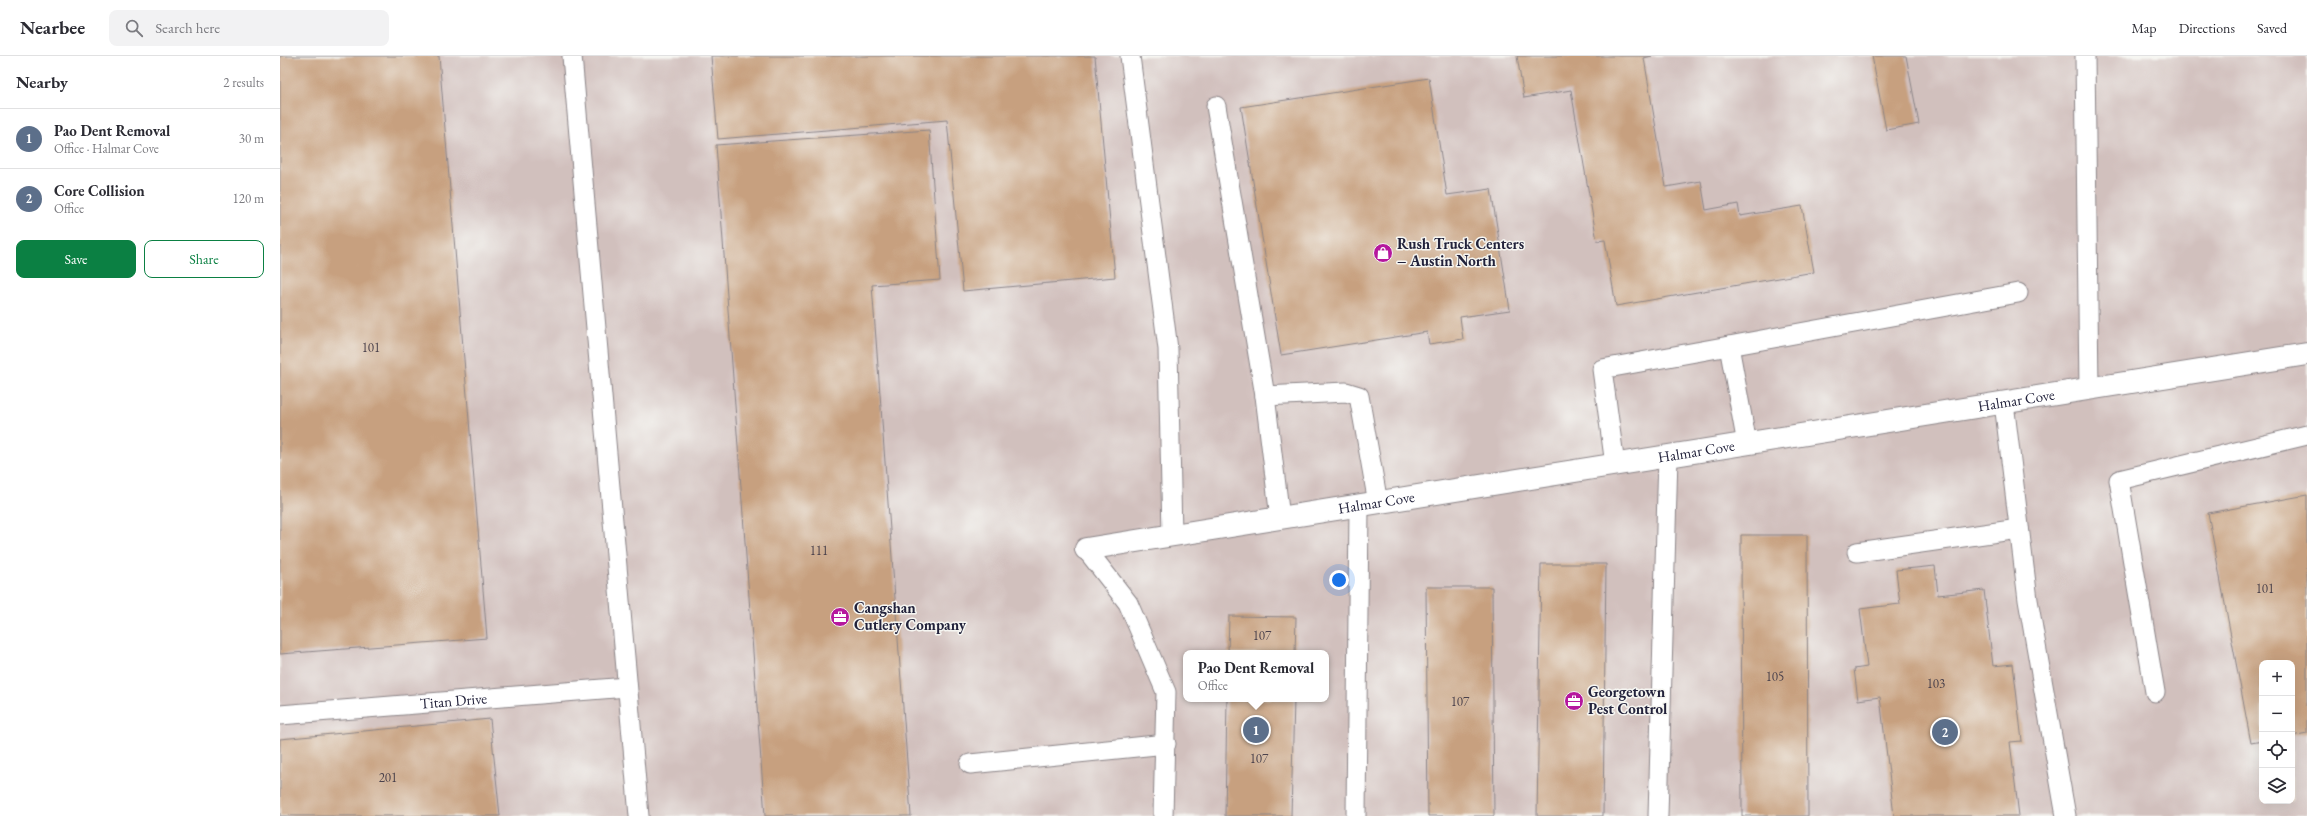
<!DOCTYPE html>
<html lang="en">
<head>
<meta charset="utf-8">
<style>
  body { margin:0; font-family:"EB Garamond",serif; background:#f2f2f3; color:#2b2b33 }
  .controls { position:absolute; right:12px; bottom:12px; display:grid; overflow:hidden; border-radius:8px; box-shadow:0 4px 16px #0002 }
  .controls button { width:36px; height:36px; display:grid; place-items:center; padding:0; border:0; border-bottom:1px solid #e1e1e2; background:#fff; color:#2b2b33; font:20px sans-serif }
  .you { position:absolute; left:1059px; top:524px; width:14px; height:14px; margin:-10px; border:3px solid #fff; border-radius:50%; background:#1a73e8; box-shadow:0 0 0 6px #1a73e833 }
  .badge { display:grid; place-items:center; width:26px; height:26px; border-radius:50%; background:#0b8043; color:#fff; font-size:13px; font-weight:700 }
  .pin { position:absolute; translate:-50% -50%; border:2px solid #fff; box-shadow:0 1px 4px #0006 }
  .popup { position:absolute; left:903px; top:594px; width:146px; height:52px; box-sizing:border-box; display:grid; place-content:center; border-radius:8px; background:#fff; filter:drop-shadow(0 1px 3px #0005); font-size:13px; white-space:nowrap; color:#7c7c81 }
  .popup b { font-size:15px; color:#2b2b33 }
  .popup::after { content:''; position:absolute; left:50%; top:100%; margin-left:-8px; border:8px solid transparent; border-top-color:#fff }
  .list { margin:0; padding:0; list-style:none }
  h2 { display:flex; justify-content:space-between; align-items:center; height:52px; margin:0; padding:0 16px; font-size:17px }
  h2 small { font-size:13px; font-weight:400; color:#7c7c81 }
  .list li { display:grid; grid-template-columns:26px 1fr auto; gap:12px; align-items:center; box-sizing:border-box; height:60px; padding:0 16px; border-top:1px solid #e1e1e2 }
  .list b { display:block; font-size:15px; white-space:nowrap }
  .list p { margin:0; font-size:13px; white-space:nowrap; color:#7c7c81 }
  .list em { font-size:13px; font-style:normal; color:#7c7c81 }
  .actions { display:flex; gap:8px; padding:12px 16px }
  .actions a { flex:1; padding:9px 0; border:1px solid #0b8043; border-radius:8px; text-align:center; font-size:14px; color:#0b8043 }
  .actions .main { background:#0b8043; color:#fff }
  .icon { flex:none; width:22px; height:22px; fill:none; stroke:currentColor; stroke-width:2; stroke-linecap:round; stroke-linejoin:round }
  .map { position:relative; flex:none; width:2027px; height:760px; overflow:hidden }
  header { display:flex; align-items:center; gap:24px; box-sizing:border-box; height:56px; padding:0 20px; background:#fff; border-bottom:1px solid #e1e1e2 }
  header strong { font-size:19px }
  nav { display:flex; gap:22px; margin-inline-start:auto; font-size:14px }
  .search { width:280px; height:36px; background:#f2f2f3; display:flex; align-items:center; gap:10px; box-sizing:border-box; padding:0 14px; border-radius:8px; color:#7c7c81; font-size:15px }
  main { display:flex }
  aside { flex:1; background:#fff }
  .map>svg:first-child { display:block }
  .industrial { fill:#d1c0bd; fill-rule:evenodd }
  .building { fill:#c7a07f }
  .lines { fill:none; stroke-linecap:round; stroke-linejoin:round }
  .lane-casing { stroke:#8b8487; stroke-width:21 }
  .street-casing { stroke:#8b8487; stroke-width:24 }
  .lane { stroke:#fff; stroke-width:19 }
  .street { stroke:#fff; stroke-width:22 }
  .labels { text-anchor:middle; stroke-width:3; stroke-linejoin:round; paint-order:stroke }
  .number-label { font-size:13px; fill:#4b424c }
  .poi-label { font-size:15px; font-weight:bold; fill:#22223b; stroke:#f6f6f2; text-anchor:start }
  .street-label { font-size:15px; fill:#22223b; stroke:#f6f6f2 }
</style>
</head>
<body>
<header>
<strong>Nearbee</strong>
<div class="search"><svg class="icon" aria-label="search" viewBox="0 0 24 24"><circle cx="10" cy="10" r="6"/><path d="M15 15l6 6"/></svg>Search here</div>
<nav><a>Map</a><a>Directions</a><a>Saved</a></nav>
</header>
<main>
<aside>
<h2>Nearby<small>2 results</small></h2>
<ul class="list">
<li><span class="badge" style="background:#5c6f8a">1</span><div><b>Pao Dent Removal</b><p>Office · Halmar Cove</p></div><em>30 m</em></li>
<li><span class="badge" style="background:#5c6f8a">2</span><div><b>Core Collision</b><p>Office</p></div><em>120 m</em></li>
</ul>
<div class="actions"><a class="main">Save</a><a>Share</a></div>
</aside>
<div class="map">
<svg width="2027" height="760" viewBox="0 0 2027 760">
  <rect width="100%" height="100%" fill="#f6f6f2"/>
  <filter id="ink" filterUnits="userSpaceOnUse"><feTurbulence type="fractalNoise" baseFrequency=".025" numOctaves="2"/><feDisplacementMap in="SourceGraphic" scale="8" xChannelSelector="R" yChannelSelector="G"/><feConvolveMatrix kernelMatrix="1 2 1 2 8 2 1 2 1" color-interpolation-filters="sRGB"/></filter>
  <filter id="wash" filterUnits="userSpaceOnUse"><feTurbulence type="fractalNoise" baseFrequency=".012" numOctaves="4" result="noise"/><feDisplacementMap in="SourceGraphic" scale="16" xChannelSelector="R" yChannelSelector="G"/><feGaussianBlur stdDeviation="0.9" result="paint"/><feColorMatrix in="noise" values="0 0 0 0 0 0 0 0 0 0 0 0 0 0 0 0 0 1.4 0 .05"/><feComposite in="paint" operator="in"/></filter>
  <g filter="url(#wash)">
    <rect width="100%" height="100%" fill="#f4e6d3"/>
    <path class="industrial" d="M 0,0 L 2027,0 L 2027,760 L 0,760 ZM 906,597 L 1046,597 L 1046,643 L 906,643 ZM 1982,607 L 2012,607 L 2012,745 L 1982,745 Z"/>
    <g id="blocks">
      <path class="building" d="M 0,0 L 159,0 L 207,582 L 0,598 Z
        M 431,0 L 815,0 L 835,221 L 683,235 L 667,64 L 438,83 Z
        M 1237,0 L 1372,0 L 1364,2 L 1386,131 L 1421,125 L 1426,154 L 1458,148 L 1460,160 L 1522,150 L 1534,216 L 1336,250 L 1325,184 L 1317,185 L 1291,34 L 1244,42 Z
        M 1592,0 L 1626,0 L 1639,68 L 1606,74 Z
        M 1149,22 L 1167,139 L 1211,133 L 1230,254 L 1180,261 L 1183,283 L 1149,288 L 1147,276 L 1001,299 L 961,51 Z
        M 649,74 L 660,224 L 592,229 L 631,760 L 485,760 L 436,89 Z
        M 2027,439 L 2027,677 L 2012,680 L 2012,607 L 1982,607 L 1982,685 L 1971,687 L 1928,457 Z
        M 1461,479 L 1527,479 L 1528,760 L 1462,760 Z
        M 1261,508 L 1326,508 L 1323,760 L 1257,760 Z
        M 1655,510 L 1658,539 L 1704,534 L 1713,610 L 1733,608 L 1742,685 L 1730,686 L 1739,760 L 1614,760 L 1600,641 L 1578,644 L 1574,613 L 1587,611 L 1580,553 L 1620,548 L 1616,514 Z
        M 1146,531 L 1212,531 L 1214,760 L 1148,760 Z
        M 949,560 L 1016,561 L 1015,597 L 948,597 Z
        M 947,643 L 1014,643 L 1011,760 L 945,760 Z
        M 210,663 L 220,760 L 0,760 L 0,683 Z"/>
    </g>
  </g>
  <g filter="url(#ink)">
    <use href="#blocks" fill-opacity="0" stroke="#8b8487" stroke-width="1"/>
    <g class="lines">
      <defs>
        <g id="lane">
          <path d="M 292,0 L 359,760"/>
          <path d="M 850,0 L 888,293 L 892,479"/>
          <path d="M 1805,0 L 1809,333"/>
          <path d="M 936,50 L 985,340"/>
          <path d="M 1449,290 L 1738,237"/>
          <path d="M 1724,347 L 1748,544 L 1786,760"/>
          <path d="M 1335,409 L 1322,313 L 1449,290 L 1467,388"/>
          <path d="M 1000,462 L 985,340 L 1066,336 L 1079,340 L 1098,447"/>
          <path d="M 806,493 L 848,547 L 886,636 L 883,760"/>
          <path d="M 1577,496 L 1739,473"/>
          <path d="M 1875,636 L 1839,424 L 2027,379"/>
          <path id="s1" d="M 0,659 L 347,631"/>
          <path d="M 690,708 L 886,688"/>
          <path d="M 1076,760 L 1079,450"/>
          <path d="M 1378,760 L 1388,400"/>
        </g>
        <g id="street">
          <path id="s2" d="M 806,493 L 2027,298"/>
        </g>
      </defs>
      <use href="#lane" class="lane-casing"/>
      <use href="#street" class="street-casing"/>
      <use href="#lane" class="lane"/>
      <use href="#street" class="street"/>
    </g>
  </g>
  <defs>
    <symbol id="shop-disc" viewBox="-11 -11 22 22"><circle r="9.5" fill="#b5179e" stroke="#f6f6f2"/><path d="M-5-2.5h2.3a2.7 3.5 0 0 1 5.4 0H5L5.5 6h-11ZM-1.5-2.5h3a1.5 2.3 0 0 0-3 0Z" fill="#fff"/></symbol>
    <symbol id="office-disc" viewBox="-11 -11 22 22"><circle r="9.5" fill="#b5179e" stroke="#f6f6f2"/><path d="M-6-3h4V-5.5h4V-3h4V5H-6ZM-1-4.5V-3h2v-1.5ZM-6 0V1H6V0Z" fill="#fff"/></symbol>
  </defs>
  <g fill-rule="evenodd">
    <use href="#shop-disc" x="1092" y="186" width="22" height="22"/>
    <use href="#office-disc" x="549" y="550" width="22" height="22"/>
    <use href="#office-disc" x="1283" y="634" width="22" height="22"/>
  </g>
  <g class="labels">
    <g class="number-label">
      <text x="91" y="296">101</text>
      <text x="539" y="499">111</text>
      <text x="1985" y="537">101</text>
      <text x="982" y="584">107</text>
      <text x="1495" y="625">105</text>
      <text x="1656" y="632">103</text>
      <text x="1180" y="650">107</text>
      <text x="979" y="707">107</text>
      <text x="108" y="726">201</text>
    </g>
    <g class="poi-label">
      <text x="1117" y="193">Rush Truck Centers<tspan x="1117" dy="17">– Austin North</tspan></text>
      <text x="574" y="557">Cangshan<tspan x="574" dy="17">Cutlery Company</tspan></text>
      <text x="1308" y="641">Georgetown<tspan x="1308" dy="17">Pest Control</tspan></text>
    </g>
    <g class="street-label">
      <text dy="5" stroke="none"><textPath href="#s2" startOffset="942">Halmar Cove</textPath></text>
      <text dy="5" stroke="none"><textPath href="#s2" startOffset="618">Halmar Cove</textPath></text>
      <text dy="5" stroke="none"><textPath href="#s2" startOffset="294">Halmar Cove</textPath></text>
      <text dy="5" stroke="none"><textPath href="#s1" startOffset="174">Titan Drive</textPath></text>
    </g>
  </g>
</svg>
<div class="controls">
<button>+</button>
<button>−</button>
<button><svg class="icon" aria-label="locate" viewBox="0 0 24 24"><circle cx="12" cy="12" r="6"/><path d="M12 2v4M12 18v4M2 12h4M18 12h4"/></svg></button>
<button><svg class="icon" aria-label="layers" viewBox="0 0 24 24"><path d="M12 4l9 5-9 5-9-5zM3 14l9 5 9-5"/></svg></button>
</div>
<div class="you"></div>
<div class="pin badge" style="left:976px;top:674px;background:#5c6f8a">1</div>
<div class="popup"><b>Pao Dent Removal</b>Office</div>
<div class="pin badge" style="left:1665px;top:676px;background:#5c6f8a">2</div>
</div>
</main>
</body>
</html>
